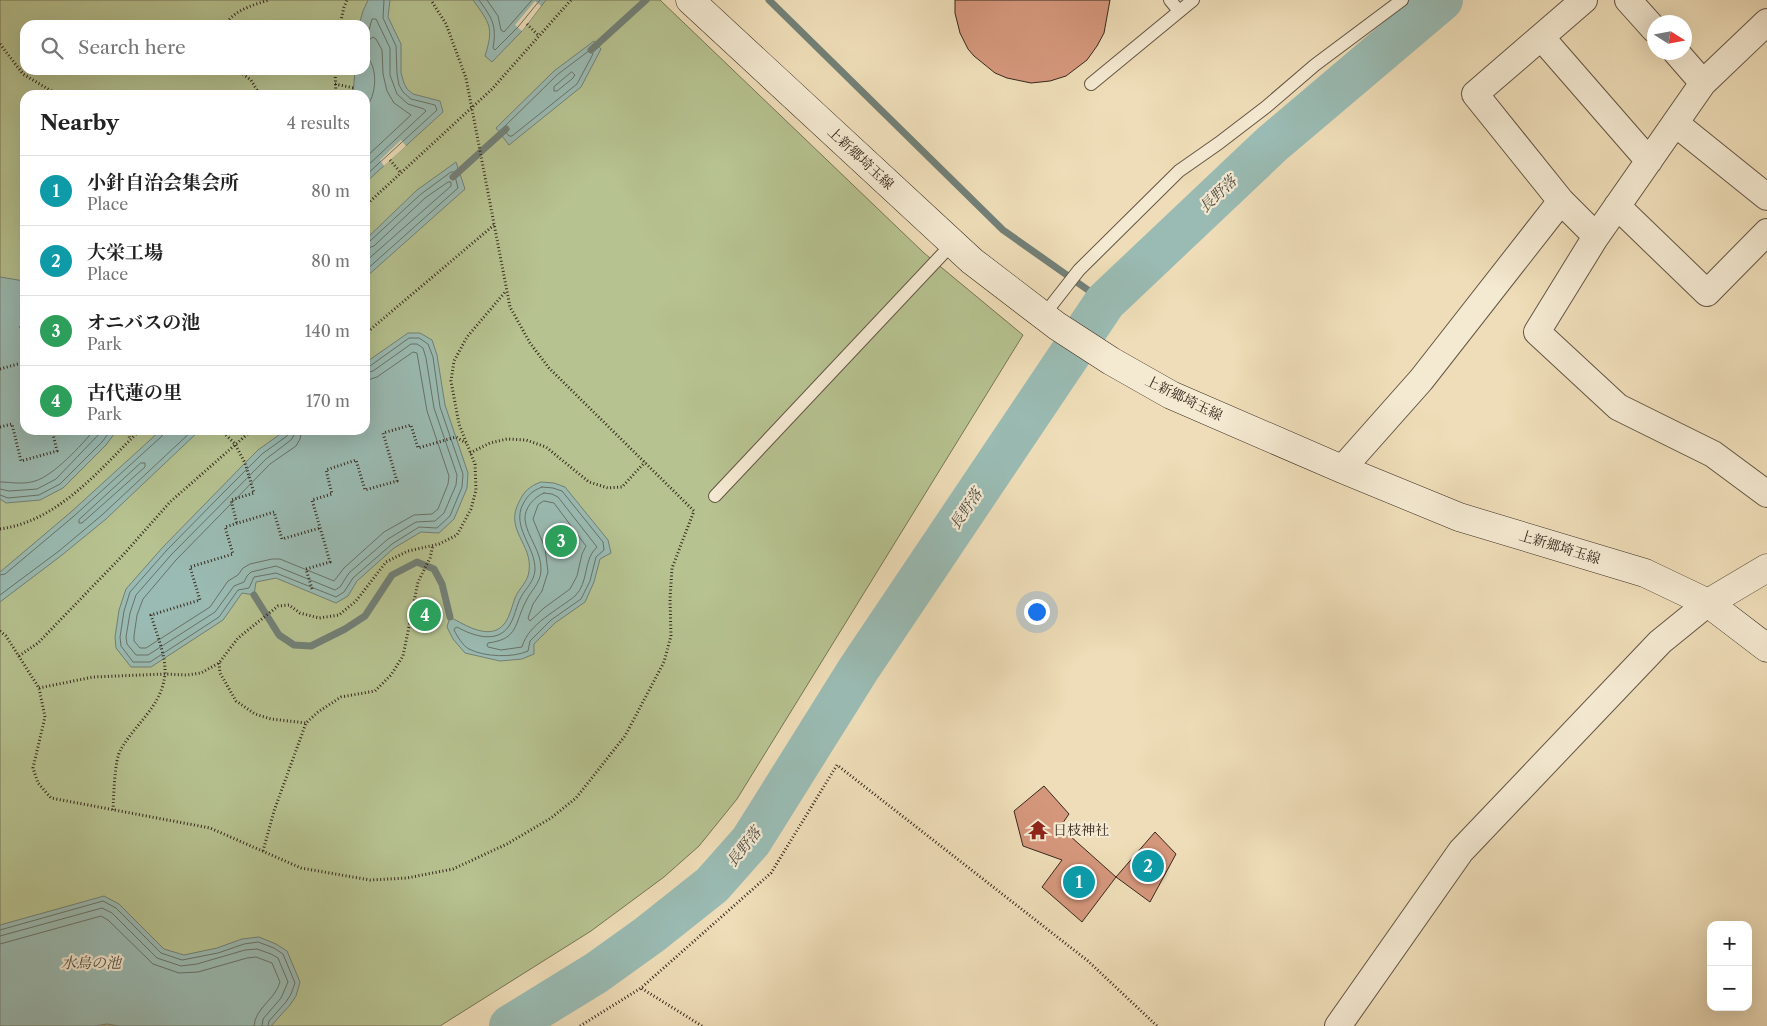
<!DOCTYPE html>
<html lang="en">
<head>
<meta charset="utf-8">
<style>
  body { margin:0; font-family:"Libre Caslon Text","Noto Serif JP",serif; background:#f6f6f6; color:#222 }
  .controls { position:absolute; right:15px; bottom:15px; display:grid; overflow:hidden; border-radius:10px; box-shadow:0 5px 20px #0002 }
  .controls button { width:45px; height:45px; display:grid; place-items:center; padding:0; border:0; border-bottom:1px solid #e0e0e0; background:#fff; color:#222; font:25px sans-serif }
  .compass { position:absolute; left:1647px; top:15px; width:45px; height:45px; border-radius:50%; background:#fff; box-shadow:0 5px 20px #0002; rotate:101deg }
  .you { position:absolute; left:1036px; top:611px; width:18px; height:18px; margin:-12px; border:4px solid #fff; border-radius:50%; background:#1a73e8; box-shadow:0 0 0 8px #1a73e833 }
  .badge { display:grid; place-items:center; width:32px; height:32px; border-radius:50%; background:#8f2418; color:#fff; font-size:16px; font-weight:700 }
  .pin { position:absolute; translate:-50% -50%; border:2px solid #fff; box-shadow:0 1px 5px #0006 }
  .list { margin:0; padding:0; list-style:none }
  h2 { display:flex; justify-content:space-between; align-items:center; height:65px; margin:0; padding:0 20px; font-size:21px }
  h2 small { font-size:16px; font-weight:400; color:#767676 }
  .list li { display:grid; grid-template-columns:32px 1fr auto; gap:15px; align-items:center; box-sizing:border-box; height:70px; padding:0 20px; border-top:1px solid #e0e0e0 }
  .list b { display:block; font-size:19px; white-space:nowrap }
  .list p { margin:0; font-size:16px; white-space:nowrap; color:#767676 }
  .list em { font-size:16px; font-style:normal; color:#767676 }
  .icon { flex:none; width:28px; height:28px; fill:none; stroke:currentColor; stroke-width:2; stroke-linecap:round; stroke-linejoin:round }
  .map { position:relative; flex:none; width:1767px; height:1026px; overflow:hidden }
  .search { position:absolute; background:#fff; box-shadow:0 5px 20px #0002; left:20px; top:20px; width:350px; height:55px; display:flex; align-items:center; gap:12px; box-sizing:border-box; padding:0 18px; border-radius:15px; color:#767676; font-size:19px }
  .panel { position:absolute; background:#fff; box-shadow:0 5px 20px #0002; left:20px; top:90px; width:350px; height:345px; border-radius:15px }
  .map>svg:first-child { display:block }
  .green { fill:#b6c290; stroke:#767556; fill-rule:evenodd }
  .water { fill:#9abbb3; stroke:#728077 }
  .pier { fill:#eeddb8 }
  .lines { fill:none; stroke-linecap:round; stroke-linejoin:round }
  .shore { stroke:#687268; stroke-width:1 }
  .stream { stroke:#728077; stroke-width:7 }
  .river { stroke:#9abbb3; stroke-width:42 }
  .building { fill:#d5977c; stroke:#36281d }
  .service-casing { stroke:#645544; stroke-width:14 }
  .minor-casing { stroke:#645544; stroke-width:28 }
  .tertiary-casing { stroke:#645544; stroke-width:29 }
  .secondary-casing { stroke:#36281d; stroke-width:29 }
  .path { stroke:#36281d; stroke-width:3; stroke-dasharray:1 2.5; stroke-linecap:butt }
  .service { stroke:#f4e9d1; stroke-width:12 }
  .minor { stroke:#f4e9d1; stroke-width:26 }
  .tertiary { stroke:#f4e9d1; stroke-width:28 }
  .secondary { stroke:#f4e9d1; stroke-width:28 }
  .labels { text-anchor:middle; stroke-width:4.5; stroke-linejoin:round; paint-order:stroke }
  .street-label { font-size:14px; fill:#36281d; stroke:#f4e9d1 }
  .poi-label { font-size:14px; fill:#36281d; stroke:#f4e9d1; text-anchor:start }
  .water-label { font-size:15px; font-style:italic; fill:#4f4d42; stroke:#f4e9d1 }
</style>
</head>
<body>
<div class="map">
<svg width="1767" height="1026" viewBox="0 0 1767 1026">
  <rect width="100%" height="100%" fill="#eeddb8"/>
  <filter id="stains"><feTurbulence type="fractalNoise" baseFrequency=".004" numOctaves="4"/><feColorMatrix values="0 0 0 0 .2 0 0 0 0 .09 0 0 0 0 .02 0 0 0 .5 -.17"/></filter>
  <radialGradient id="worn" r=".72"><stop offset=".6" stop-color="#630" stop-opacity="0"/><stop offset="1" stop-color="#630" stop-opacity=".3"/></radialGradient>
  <path class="green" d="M 0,0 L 660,0 L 924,253 L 1023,335 L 737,799 L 699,846 L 664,877 L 591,931 L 440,1026 L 0,1026 ZM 25,25 L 365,25 L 365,70 L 25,70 ZM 25,95 L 365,95 L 365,430 L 25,430 Z"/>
  <path class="water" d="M 368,0 L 390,0 L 388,17 L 401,44 L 401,73 L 404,83 L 407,89 L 413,94 L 440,101 L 443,112 L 365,183 L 365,95 L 353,95 L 355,70 L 365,70 L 365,25 L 359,25 L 363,11 Z
    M 473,0 L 546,0 L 522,31 L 492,62 L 485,56 C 494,27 490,24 473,0 Z
    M 594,41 L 601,49 L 581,87 L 509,145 L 496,128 L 554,71 Z
    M 456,162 L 465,189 L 365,278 L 365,240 L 417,190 Z
    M 0,277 L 24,281 L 25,283 L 25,430 L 117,430 L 106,445 L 63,488 L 40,500 L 6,503 L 0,499 Z
    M 408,333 L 420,333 L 432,340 L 437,355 L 445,405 L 468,473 L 467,488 L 454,519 L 439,533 L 421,532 L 394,548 L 357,581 L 348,596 L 336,603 L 276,578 L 256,582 L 254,595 L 242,593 L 223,620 L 151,667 L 131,667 L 116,648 L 115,637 L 119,610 L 126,589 L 163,547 L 245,463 L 258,450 L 286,430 L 365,430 L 365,363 Z
    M 161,430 L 200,430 L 106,519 L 62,555 L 0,602 L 0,572 L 71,512 Z
    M 541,482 L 554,483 L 565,487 L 608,540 L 611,553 L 600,559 L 594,582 L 585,602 L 555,623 L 534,644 L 534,654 L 522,659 L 500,661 L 465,653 L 453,639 L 447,627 L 450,617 C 465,625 491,642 505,623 C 510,616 512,606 515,598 C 519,588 528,582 529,571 C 533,544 504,530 519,502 C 524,491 530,486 541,482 Z
    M 104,896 L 119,904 L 164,949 L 184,955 L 217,948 L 242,939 L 259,937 L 276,944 L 287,951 L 300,982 L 296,996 L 290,1005 L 271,1026 L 119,1026 L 107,1024 L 95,1026 L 0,1026 L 0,925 Z"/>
  <path class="pier" d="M 535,1 L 541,6 L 522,31 L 515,25 Z
    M 401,140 L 406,146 L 384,166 L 380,160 Z"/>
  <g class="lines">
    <path class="shore" d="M 479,0 C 492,18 497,25 493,48 L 495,50 L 518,27 L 540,0
      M 487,0 L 498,16 L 501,30 L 504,32 L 532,0
      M 365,34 L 369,30 L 372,19 L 376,19 L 390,48 L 390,75 L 397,94 L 408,104 L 424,109 L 426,111 L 365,168
      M 365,43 L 373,37 L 376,39 L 382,50 L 383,74 L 387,91 L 394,103 L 411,115 L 365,158
      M 589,51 L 592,51 L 593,54 L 577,84 L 512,136 L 509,136 L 504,130 L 504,127 L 557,75 Z
      M 365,55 C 379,66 377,96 365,109
      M 572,72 L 575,75 L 572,79 L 557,91 L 554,91 L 554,87 Z
      M 365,176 L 437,110 L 435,105 L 411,99 L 403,92 L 399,85 L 397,74 L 396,46 L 383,18 L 384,0
      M 365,243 L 370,241 L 421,194 L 451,172 L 454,172 L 458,188 L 365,271
      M 365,249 L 374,246 L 425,198 L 448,182 L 451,182 L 451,186 L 365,262
      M 288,430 L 287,436 L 262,454 L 219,497 L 166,551 L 130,592 L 124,611 L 120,637 L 121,646 L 133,662 L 150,662 L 219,617 L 238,590 L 249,588 L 254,577 L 276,573 L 336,597 L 344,592 L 353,578 L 392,544 L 419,527 L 437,528 L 450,516 L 462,487 L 463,474 L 440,407 L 433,357 L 428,344 L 419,338 L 409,338 L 370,366 L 365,367
      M 295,430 L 294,435 L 291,440 L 266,459 L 171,555 L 136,595 L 130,613 L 126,637 L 127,644 L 136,655 L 148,655 L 215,612 L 234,586 L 244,582 L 247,576 L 251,572 L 276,566 L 335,590 L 340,587 L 349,573 L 388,539 L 416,522 L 435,521 L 444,513 L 456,485 L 457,475 L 434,408 L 426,358 L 423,348 L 417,344 L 411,344 L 373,371 L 365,373
      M 302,430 L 300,439 L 296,446 L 270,464 L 176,560 L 143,599 L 137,615 L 134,636 L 134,641 L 140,648 L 146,648 L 210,607 L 228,581 L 238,575 L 243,568 L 250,564 L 272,559 L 280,559 L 334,581 L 344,568 L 384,532 L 414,515 L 432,514 L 438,509 L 448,484 L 449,476 L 427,411 L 417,353 L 413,352 L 377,377 L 365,381
      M 141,463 L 145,463 L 145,467 L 82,523 L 79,523 L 79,520 Z
      M 0,482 C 11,482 23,485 35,481 C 53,476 82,445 94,430
      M 542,487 L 553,488 L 562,491 L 603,542 L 604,550 L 596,557 L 590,581 L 581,599 L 551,620 L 530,641 L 528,651 C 513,658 484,657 469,649 C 463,646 457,636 454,630 L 455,628 L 457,627 C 473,636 497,644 509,626 C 515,617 516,606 521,597 C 526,588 534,582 535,570 C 536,547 511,527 523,504 C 528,495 532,491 542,487 Z
      M 0,489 L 9,491 L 37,489 L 56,479 L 103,430
      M 544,493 L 552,494 L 558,497 L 597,547 C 583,559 589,583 575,596 C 558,610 528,624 522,647 L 501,650 L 488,647 L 487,645 L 488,643 C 519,639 514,624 526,601 C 531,590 540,584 541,571 C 542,551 527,537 525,520 C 524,508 534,497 544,493 Z
      M 0,495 L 8,498 L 39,495 L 60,484 L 102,442 L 111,430
      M 544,501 L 554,503 L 586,546 L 582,554 L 577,576 L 570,589 L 544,608 L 530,621 L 528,618 L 533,604 L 542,591 L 548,572 L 545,548 L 533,519 L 538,505 Z
      M 0,575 L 5,574 L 74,516 L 162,436 L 164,430
      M 0,595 L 59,551 L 102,515 L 193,430
      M 0,930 L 103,901 L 116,908 L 161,953 L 182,960 L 218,953 L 244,944 L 258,942 L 274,948 L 283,954 L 295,983 L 291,994 L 286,1002 L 269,1021 L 268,1026
      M 0,936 L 102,908 L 112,913 L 157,958 L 181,966 L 197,964 L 245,950 L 257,949 L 271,954 L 278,958 L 288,982 L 281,998 L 263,1019 L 262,1026
      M 0,944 L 101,916 L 108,920 L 153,964 L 179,973 L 198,972 L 247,958 L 256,957 L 272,963 L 280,982 C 275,1000 255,1008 254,1026"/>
    <path class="stream" d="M 769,0 L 1003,230 L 1105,302
      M 591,50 L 646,0
      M 453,177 L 506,129
      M 254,595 L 279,635 L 294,645 L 311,646 L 345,629 L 365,616 L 392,575 L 417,562 L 434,569 L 442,584 L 450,617"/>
    <path class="river" d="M 510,1026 L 596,973 L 649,935 L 712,885 L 751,841 L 858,670 L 1105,302 L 1272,144 L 1442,0"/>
  </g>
  <path class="building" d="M 955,0 L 1110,0 L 1104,33 L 1097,46 L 1087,60 L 1066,76 L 1050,81 L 1031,83 L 1007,78 L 995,73 L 974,56 L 968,49 L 960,33 L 955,13 Z
    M 1044,786 L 1069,814 L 1060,827 L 1116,877 L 1082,922 L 1042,887 L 1062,860 L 1023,846 L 1014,811 Z
    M 1155,832 L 1176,854 L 1150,902 L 1116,877 Z"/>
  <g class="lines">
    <defs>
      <path id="service" d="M 1170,0 L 1179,11
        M 1091,84 L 1193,0
        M 1043,316 L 1079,270 L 1179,171 L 1219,143 L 1266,107 L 1315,65 L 1402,0
        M 715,496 L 953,243"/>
      <path id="minor" d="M 1584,0 L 1475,94 L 1561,201 L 1591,231 L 1595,238 L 1537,332 L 1618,407 L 1713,454 L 1767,494
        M 1628,0 L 1654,29
        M 1541,37 L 1649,161
        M 1676,52 L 1703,83
        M 1675,123 L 1767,197
        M 1617,206 L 1707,293 L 1767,232
        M 1595,238 L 1703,83 L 1767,22
        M 1342,469 L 1421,380 L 1561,201
        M 1338,1026 L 1461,851 L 1660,642 L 1708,603"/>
      <path id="tertiary" d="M 1708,603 L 1767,568"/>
      <path id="secondary" d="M 690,0 L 972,261 L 1057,326 L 1111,361 L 1171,395 L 1342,469 L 1459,517 L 1645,573 L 1708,603 L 1767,648"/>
    </defs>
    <use href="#service" class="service-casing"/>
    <use href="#minor" class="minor-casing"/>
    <use href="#tertiary" class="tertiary-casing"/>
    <use href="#secondary" class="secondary-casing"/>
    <path class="path" d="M 527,24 L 539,36
      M 225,25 C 234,10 253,5 269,0
      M 340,25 L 344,7 L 347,0
      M 0,44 L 23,74 L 58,95
      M 237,70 L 251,80 L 260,95
      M 335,70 L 336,95
      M 335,84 L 354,88
      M 390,160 L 401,173
      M 365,206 L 492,89 L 571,0
      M 25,326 L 21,327 L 25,343
      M 365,334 L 494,225
      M 0,369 L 25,362
      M 0,427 L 12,424 L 21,461 L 57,451 L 52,430
      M 129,430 L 128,431 L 130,440
      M 221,430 L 235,444 L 245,463 L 254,493 L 231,500 L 237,524
      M 470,453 L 490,443 L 507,439 L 526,440 L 546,447 L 589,482 L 608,488 L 622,487 L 645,462
      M 0,529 C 59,521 100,469 140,430
      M 312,589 L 306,569 L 330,562 L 312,500 L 332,494 L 326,470 L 356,460 L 365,490 L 397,481 L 383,433 L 411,425 L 418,448 L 456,437 L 466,443
      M 0,631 L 6,636 L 39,688 L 45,717 L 33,768 L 38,783 L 51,798 L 210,828 L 301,868 L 370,880 L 407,878 L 453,869 L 507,844 L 551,818 L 576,798 L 625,736 L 664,662 L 671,636 L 670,599 L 672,568 L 694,511 L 549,368 L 530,343 L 510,307 L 466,78 L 446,24 L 431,0
      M 19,656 L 38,643 L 124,554 L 170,502 L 252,430
      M 219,663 L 220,673 L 236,701 L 255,714 L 271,719 L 306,723
      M 39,688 L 93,677 L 165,674 L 187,675 L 201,673 L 219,663 L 238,638 L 278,606 L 289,605 L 300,613 L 319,618 L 339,615 L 356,601 L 386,562 L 408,551 L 439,544 L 457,535 L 471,509 L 476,490 L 475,464 L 459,424 L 451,381 L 454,361 L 467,337 L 506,291
      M 113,810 C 114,795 114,761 121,749 C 136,723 162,706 165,674 C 166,655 156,633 151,615 L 200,600 L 190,567 L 233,554 L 225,527 L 274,512 L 282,539 L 320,528
      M 263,851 L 274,811 L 306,723 L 318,712 L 341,697 L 375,691 L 391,675 L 403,656 L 418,582 L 430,558 L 433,545
      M 580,1026 L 641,988
      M 702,1026 L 641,988 L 771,873 L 837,765 L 1088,961 L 1157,1026"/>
    <use href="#service" class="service"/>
    <use href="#minor" class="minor"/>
    <use href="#tertiary" class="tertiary"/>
    <use href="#secondary" class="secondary"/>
  </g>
  <defs>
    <symbol id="temple-bare" viewBox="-9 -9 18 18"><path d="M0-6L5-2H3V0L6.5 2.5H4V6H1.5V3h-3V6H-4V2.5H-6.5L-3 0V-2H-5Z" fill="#8f2418" stroke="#f4e9d1" stroke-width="2.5" paint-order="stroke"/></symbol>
  </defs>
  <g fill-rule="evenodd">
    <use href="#temple-bare" x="1024" y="816" width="28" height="28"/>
  </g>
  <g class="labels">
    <g class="street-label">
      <text transform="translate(861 158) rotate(43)" y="5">上新郷埼玉線</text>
      <text transform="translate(1184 398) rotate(26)" y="5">上新郷埼玉線</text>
      <text transform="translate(1560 547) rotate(17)" y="5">上新郷埼玉線</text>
    </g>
    <g class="poi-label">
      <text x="1053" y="835">日枝神社</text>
    </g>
    <g class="water-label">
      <text transform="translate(1218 194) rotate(-44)" y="5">長野落</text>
      <text transform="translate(966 509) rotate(-56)" y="5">長野落</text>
      <text transform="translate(744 847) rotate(-52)" y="5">長野落</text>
      <text x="91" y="968">水鳥の池</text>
    </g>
  </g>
  <rect width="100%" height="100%" filter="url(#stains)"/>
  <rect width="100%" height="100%" fill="url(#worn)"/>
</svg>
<div class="controls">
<button>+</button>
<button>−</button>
</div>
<svg class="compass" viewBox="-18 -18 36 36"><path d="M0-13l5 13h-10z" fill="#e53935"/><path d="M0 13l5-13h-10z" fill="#767676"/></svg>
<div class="you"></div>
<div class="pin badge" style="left:1079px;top:882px;background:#0f9aa8">1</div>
<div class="pin badge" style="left:1148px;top:866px;background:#0f9aa8">2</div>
<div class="pin badge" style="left:561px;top:541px;background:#2e9e5b">3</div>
<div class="pin badge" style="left:425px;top:615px;background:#2e9e5b">4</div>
<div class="search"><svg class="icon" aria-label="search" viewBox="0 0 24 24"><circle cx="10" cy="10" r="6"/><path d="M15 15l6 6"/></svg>Search here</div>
<section class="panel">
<h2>Nearby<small>4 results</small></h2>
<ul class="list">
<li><span class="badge" style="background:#0f9aa8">1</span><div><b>小針自治会集会所</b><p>Place</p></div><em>80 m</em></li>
<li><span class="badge" style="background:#0f9aa8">2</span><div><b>大栄工場</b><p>Place</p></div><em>80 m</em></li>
<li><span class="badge" style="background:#2e9e5b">3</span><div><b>オニバスの池</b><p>Park</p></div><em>140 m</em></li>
<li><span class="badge" style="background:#2e9e5b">4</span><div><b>古代蓮の里</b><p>Park</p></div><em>170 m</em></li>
</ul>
</section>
</div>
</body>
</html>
